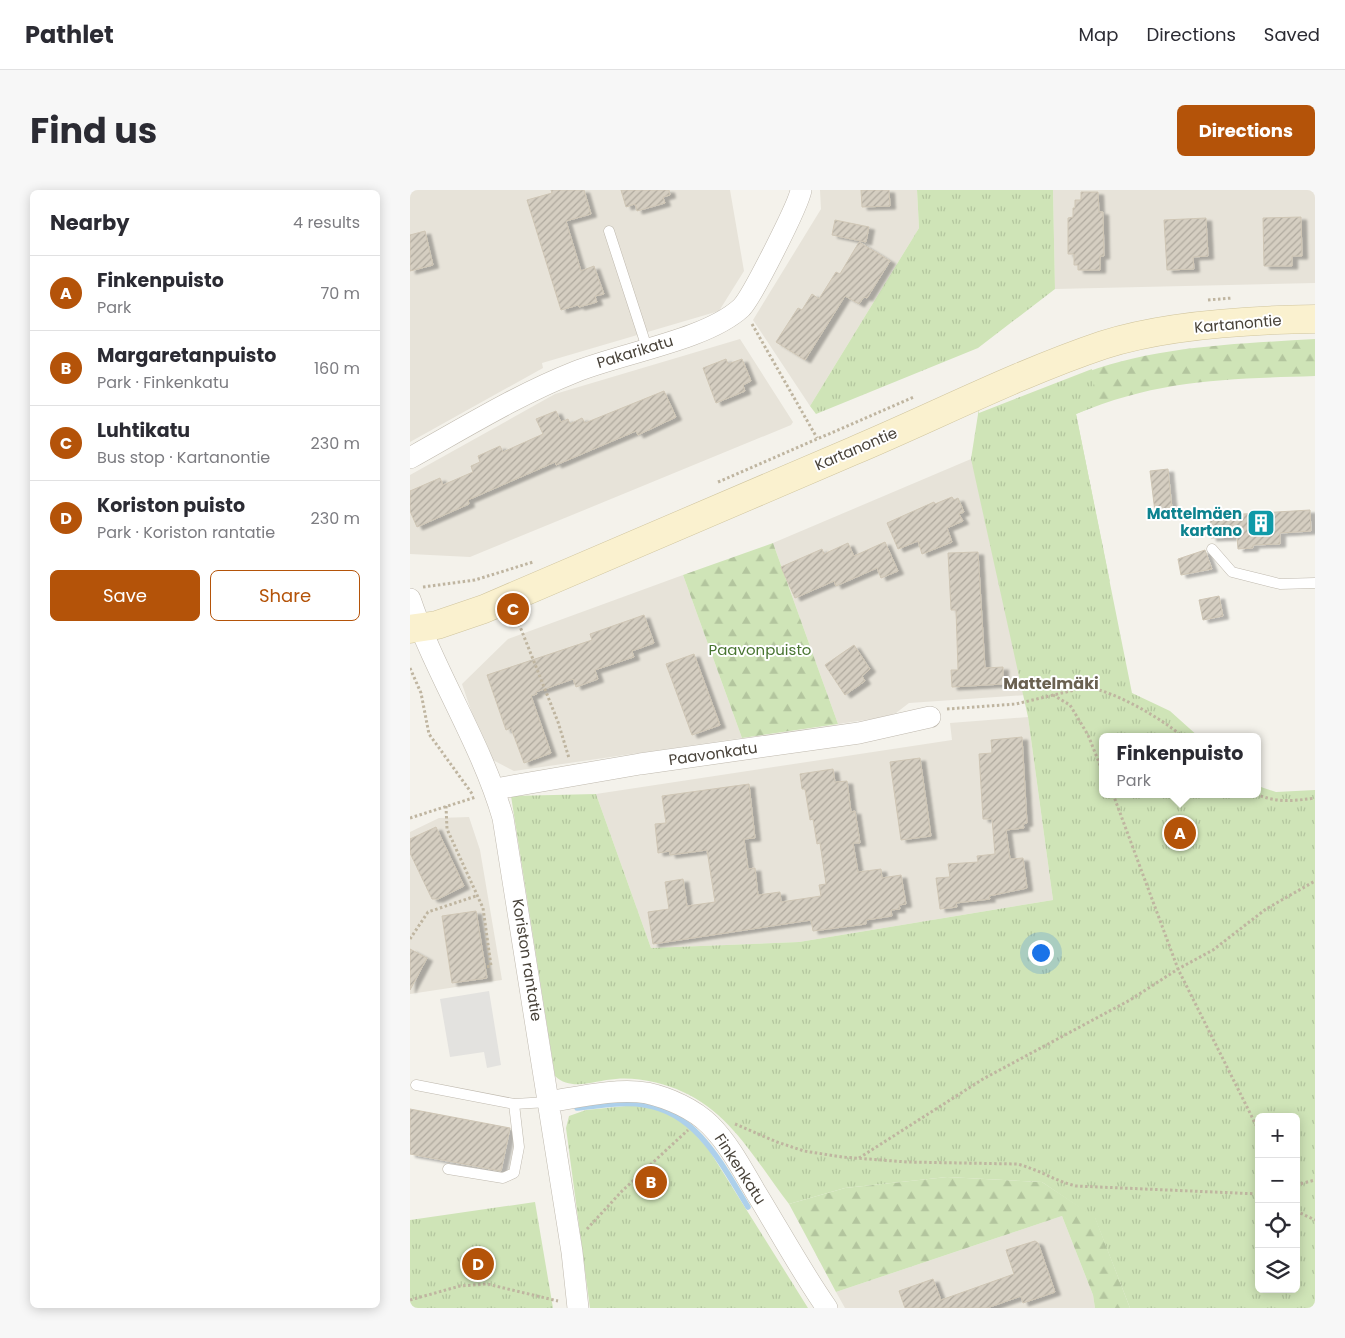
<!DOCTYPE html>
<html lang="en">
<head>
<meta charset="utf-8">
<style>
  body { margin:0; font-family:Poppins,sans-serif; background:#f7f7f7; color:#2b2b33 }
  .controls { position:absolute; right:15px; bottom:15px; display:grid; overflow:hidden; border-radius:8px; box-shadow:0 2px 12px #0003 }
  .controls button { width:45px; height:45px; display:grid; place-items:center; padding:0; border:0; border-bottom:1px solid #e1e1e2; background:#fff; color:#2b2b33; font:25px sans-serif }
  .you { position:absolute; left:630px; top:762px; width:18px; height:18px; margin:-12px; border:4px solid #fff; border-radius:50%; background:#1a73e8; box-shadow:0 0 0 8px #1a73e833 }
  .badge { display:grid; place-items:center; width:32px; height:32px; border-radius:50%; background:#b45309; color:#fff; font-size:16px; font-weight:700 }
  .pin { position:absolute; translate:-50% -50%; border:2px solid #fff; box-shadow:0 1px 5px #0006 }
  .popup { position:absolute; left:689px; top:543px; width:162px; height:65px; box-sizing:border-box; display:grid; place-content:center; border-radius:8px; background:#fff; filter:drop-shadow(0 1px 4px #0005); font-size:16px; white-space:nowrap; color:#7c7c81 }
  .popup b { font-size:19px; color:#2b2b33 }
  .popup::after { content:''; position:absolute; left:50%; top:100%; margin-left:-10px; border:10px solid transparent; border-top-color:#fff }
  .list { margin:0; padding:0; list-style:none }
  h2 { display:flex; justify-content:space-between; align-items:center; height:65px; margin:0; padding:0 20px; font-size:21px }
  h2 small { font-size:16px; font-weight:400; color:#7c7c81 }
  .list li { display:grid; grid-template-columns:32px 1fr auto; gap:15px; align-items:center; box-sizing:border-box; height:75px; padding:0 20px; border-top:1px solid #e1e1e2 }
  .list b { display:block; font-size:19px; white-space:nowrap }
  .list p { margin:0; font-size:16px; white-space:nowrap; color:#7c7c81 }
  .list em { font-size:16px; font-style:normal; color:#7c7c81 }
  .actions { display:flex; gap:10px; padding:15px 20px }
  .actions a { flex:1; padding:11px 0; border:1px solid #b45309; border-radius:8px; text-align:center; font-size:18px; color:#b45309 }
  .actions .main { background:#b45309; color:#fff }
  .icon { flex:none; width:28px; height:28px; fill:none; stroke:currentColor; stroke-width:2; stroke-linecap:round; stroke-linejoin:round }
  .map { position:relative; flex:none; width:905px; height:1118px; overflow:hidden; border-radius:8px }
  header { display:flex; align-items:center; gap:30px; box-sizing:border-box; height:70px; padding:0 25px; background:#fff; border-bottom:1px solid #e1e1e2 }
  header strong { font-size:24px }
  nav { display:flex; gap:28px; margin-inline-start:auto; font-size:18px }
  .intro { display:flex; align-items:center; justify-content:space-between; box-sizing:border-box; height:120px; padding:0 30px }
  h1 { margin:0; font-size:35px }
  .button { padding:12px 22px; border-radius:8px; background:#b45309; color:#fff; font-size:18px; font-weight:700 }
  main { display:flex; gap:30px; padding:0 30px }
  aside { flex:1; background:#fff; border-radius:8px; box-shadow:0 2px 12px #0003 }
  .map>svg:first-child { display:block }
  .residential { fill:#e7e3d9 }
  .forest { fill:url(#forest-firs) }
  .park { fill:url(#park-tufts); fill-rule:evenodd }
  .parking { fill:#e3e2df }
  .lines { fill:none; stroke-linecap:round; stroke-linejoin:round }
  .stream { stroke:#add0eb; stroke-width:5.5 }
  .building { fill:url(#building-hatch); stroke:#cfc6b5; filter:url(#shadow) }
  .lane-casing { stroke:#bfb9ae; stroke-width:11 }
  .street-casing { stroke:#bfb9ae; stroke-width:22 }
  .secondary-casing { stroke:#d0c59e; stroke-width:29 }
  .path { stroke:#bfb5a0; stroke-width:3; stroke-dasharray:2.5 2.5; stroke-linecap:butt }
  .lane { stroke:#fff; stroke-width:10 }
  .street { stroke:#fff; stroke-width:21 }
  .secondary { stroke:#faf1cf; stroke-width:28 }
  .labels { text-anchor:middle; stroke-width:4; stroke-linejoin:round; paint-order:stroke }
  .street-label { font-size:15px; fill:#484239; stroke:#fff }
  .culture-label { font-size:15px; font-weight:bold; fill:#0d838f; stroke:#fff; text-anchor:end }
  .park-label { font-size:15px; fill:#487531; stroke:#fff }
  .neighbourhood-label { font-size:16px; font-weight:bold; fill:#6a6151; stroke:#fff }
</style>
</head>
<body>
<header>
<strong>Pathlet</strong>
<nav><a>Map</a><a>Directions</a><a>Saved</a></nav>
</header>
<div class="intro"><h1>Find us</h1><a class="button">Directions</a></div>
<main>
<aside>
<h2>Nearby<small>4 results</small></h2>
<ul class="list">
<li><span class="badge">A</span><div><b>Finkenpuisto</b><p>Park</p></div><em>70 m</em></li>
<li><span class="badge">B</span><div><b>Margaretanpuisto</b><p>Park · Finkenkatu</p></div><em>160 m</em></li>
<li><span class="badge">C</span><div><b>Luhtikatu</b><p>Bus stop · Kartanontie</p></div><em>230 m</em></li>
<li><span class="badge">D</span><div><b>Koriston puisto</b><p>Park · Koriston rantatie</p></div><em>230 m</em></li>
</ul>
<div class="actions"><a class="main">Save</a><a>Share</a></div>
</aside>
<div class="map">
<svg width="905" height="1118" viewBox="0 0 905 1118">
  <defs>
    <pattern id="forest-firs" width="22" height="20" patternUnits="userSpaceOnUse" patternTransform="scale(1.25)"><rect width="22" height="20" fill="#cfe4b7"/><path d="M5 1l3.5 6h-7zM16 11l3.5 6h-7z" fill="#b3c59e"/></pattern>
    <pattern id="park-tufts" width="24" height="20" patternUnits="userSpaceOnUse" patternTransform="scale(1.25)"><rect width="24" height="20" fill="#cfe4b7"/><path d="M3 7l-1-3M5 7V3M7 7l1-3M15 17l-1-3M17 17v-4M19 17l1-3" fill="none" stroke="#b3c59e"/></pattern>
    <pattern id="building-hatch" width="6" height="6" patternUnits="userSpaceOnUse" patternTransform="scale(1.25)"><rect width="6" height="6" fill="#d5cec1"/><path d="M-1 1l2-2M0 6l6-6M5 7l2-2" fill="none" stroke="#afa99e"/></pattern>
    <filter id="shadow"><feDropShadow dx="5.5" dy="3" stdDeviation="1" flood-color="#0004"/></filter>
  </defs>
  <rect width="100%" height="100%" fill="#f4f2eb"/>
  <path class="residential" d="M 0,0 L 320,0 L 334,81 L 309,121 L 132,173 L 133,178 L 0,252 Z
    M 410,0 L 507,0 L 509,38 L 400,216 L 343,130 L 411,19 Z
    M 643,0 L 905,0 L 905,93 L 645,99 Z
    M 330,149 L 383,232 L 381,235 L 60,367 L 0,364 L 0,285 L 145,204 Z
    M 561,269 L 589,373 L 616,505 L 499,513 L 486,523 L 469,528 L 428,534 L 363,353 Z
    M 273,385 L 332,548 L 104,581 L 77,567 L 52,494 L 98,449 Z
    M 618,527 L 643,710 L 389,752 L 241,758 L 186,604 L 542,550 L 540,533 Z
    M 59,627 L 70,660 L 92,790 L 0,804 L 0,642 L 29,628 Z
    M 652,1026 L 683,1105 L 685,1118 L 435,1118 L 426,1102 Z"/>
  <path class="forest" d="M 905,149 L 905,186 C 816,189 750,189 666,224 L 700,392 L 625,331 L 664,187 C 740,156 824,154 905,149 Z
    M 363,353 L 428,534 L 332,548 L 273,385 Z
    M 537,987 L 632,992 L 685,1027 L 720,1118 L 685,1118 L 683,1105 L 652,1026 L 426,1102 L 379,1014 L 435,998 Z"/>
  <path class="park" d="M 507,0 L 643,0 L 645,99 L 568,158 L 406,224 L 400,216 L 509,38 Z
    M 682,179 L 687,215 L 666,224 L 722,503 L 760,521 L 789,547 L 692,547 L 692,604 L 848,604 L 848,596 L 866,602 L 905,600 L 905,1118 L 720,1118 L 685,1028 L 632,992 L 537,987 L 435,998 L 379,1014 C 348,974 321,923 273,902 C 254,893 227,887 206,889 C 185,890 162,902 145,886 L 101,606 L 186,604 L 241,758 L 389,752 L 643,710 L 618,527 L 561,269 L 569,218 L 569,223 ZM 849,927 L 886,927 L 886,1099 L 849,1099 Z
    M 216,916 L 245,916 L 276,934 L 299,960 L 398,1118 L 180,1118 L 156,938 L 159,926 L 176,920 Z
    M 125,1012 L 143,1118 L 0,1118 L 0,1030 Z"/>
  <path class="parking" d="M 79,801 L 91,875 L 77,878 L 74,862 L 40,867 L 30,809 Z"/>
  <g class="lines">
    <path class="stream" d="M 167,918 C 189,916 213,911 235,915 C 288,923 313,977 338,1017"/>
  </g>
  <path class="building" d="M 141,0 L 174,0 L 181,24 L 156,31 L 171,81 L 184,76 L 194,104 L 185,106 L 187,112 L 169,117 L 168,115 L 151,120 L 117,10 L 142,3 Z
    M 211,0 L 259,0 L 260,5 L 253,7 L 255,13 L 227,21 L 225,14 L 216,17 Z
    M 451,0 L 479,0 L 480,16 L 452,17 Z
    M 671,2 L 688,2 L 689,22 L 693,22 L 694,66 L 690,66 L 690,80 L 668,80 L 668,75 L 664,75 L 664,64 L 658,64 L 658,28 L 663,27 L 663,18 L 665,18 L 665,10 L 671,10 Z
    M 891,27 L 892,66 L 882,66 L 882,76 L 854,76 L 853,28 Z
    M 796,28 L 798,66 L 783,67 L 784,79 L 757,80 L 754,30 Z
    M 425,30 L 459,37 L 456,52 L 422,45 Z
    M 15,41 L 23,75 L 0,81 L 0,45 Z
    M 449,52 L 480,71 L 457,108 L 454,107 L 449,114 L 435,106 L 395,170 L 366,152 L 388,118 L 392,120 L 402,104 L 409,109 L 426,82 L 430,84 Z
    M 316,169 L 318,174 L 332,169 L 341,191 L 333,195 L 335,201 L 306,213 L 293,178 Z
    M 254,201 L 266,227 L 228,245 L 226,241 L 146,275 L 145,272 L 58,310 L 59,314 L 7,337 L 0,321 L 0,301 L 30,288 L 33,295 L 63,282 L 61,276 L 70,272 L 68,266 L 90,256 L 93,262 L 133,244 L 126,229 L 146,221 L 151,232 L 158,229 L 160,234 L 172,228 L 175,233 Z
    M 758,279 L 762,319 L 745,322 L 740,281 Z
    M 542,307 L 544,310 L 548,308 L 554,322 L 549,324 L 553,331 L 537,338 L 542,352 L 512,364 L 508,351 L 488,359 L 477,333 L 524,312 L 525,314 Z
    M 900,320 L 901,341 L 870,343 L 870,354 L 843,355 L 843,358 L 828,359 L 827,347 L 801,348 L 800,326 Z
    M 475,352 L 488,381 L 471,388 L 467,378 L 426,396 L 424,391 L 385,408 L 371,377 L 412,359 L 414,364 L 438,353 L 444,366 Z
    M 795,360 L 802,379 L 771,385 L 768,369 Z
    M 568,362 L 575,478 L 593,477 L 593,494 L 542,497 L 541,480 L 548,480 L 546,420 L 541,420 L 538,363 Z
    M 809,406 L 813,426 L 793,430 L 789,410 Z
    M 234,425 L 244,453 L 222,461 L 224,467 L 185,480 L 188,489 L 166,497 L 163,489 L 126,502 L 127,504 L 121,506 L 141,563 L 114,573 L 101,538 L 96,540 L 77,485 L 182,450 L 180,444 Z
    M 444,455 L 460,479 L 452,486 L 455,491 L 435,505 L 415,475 Z
    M 284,464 L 310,535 L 282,545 L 256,474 Z
    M 612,547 L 617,633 L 613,634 L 614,638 L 596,640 L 600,669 L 613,668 L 617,698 L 579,706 L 580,709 L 546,713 L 547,717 L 530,719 L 526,688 L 540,687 L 538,674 L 568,672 L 567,666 L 585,664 L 582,629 L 573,629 L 569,564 L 582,563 L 581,550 Z
    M 510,568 L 521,646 L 491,650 L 480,572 Z
    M 423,579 L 425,592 L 437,591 L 441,622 L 445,621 L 450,653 L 443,653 L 448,682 L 471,679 L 472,688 L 491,685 L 496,714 L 489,715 L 490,719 L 481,720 L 482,726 L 456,730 L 456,734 L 403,741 L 401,730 L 243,754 L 238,722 L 259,719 L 255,692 L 273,689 L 277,716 L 305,712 L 297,660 L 260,665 L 260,661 L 248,663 L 245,634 L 256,633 L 252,606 L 339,594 L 345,648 L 334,649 L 338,679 L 345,678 L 348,705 L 370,702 L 371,712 L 411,706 L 409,695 L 416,694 L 410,653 L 407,654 L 403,629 L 400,630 L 395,599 L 392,599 L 390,584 Z
    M 26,637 L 54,696 L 28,709 L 22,709 L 0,663 L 0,649 Z
    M 66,721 L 77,788 L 42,793 L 32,726 Z
    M 0,759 L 17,768 L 0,800 Z
    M 0,919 L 100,938 L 91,981 L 0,964 Z
    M 625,1051 L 628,1053 L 645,1102 L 613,1113 L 611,1106 L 577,1118 L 495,1118 L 489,1101 L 523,1089 L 531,1110 L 604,1084 L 596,1060 Z"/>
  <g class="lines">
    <defs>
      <path id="lane" d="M 199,41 L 237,158
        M 802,359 L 822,382 L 870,394 L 905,393
        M 6,895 L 104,914 L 138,912
        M 38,979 L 93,988 L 104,983 L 109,957 L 104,914"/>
      <path id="street" d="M 0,268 C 54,238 107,205 165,182 C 212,163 296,150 331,118 C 341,109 389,14 391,0
        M 0,409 C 25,484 71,552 93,628 L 162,1062 L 168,1118
        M 85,599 L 230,574 L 449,543 L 520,527
        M 138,912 C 169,907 206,898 237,903 C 259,908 284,919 300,935 C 319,954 332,979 345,1001 C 369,1040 391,1081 417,1118"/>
      <path id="secondary" d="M 0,439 L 27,435 L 74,419 C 197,367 320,314 443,261 C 526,226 607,184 693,155 C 755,135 839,130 905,129"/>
    </defs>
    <use href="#lane" class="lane-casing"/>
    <use href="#street" class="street-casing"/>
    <use href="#secondary" class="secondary-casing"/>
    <path class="path" d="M 798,110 L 822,108
      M 342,134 L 407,248
      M 308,292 L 504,207
      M 13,397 L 65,390 L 123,372
      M 107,429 L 148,532 L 159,568
      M 0,478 L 11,503 L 19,544 L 63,605
      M 643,505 L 660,515 L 678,545 L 692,580
      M 537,519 L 606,514 L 677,497 C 706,502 751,528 773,547
      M 703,604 L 768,779 L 849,941
      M 846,604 C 866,613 884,611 905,608
      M 36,616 L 37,639 L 73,718 L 81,776 L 75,777
      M 0,628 L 66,607
      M 0,749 L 18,722 L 66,706
      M 325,934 L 367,952 L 394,961 L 432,967 L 497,972 L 607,974 C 628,979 645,991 666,996 L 849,1004
      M 449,968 L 573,889 L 720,810 L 768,779 L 803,760 L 856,719 L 905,691
      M 886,995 L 905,990
      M 886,1021 L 905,1030
      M 177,1039 L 212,1001 L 278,940
      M 0,1110 L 50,1096 L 77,1094 L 148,1111"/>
    <use href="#lane" class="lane"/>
    <use href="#street" class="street"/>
    <use href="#secondary" class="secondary"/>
  </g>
  <defs>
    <symbol id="building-square" viewBox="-11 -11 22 22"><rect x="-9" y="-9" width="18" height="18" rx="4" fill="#0f9aa8" stroke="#fff"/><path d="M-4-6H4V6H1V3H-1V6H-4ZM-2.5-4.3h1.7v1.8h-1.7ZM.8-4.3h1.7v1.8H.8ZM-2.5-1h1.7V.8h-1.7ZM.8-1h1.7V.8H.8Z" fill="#fff"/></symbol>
  </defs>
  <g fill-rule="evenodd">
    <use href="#building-square" x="835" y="317" width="32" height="32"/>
  </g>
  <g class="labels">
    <g class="street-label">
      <text transform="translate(828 134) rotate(-5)" y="5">Kartanontie</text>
      <text transform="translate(225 162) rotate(-17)" y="5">Pakarikatu</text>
      <text transform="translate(446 259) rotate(-23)" y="5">Kartanontie</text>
      <text transform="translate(303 564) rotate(-8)" y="5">Paavonkatu</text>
      <text transform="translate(117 770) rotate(81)" y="5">Koriston rantatie</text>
      <text transform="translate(330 979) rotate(57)" y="5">Finkenkatu</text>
    </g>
    <g class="culture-label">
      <text x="832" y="329">Mattelmäen<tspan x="832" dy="17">kartano</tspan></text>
    </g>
    <g class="park-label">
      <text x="350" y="465">Paavonpuisto</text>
    </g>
    <g class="neighbourhood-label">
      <text x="641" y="499">Mattelmäki</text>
    </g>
  </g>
</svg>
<div class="controls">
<button>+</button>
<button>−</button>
<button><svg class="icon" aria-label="locate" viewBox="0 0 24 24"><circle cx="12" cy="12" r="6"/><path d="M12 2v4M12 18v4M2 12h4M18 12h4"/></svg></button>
<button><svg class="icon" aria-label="layers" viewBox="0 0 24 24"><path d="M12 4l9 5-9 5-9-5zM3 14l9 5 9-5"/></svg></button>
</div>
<div class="you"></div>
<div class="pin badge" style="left:770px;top:643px">A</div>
<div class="popup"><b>Finkenpuisto</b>Park</div>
<div class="pin badge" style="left:241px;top:992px">B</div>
<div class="pin badge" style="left:103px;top:419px">C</div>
<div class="pin badge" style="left:68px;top:1074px">D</div>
</div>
</main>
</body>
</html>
